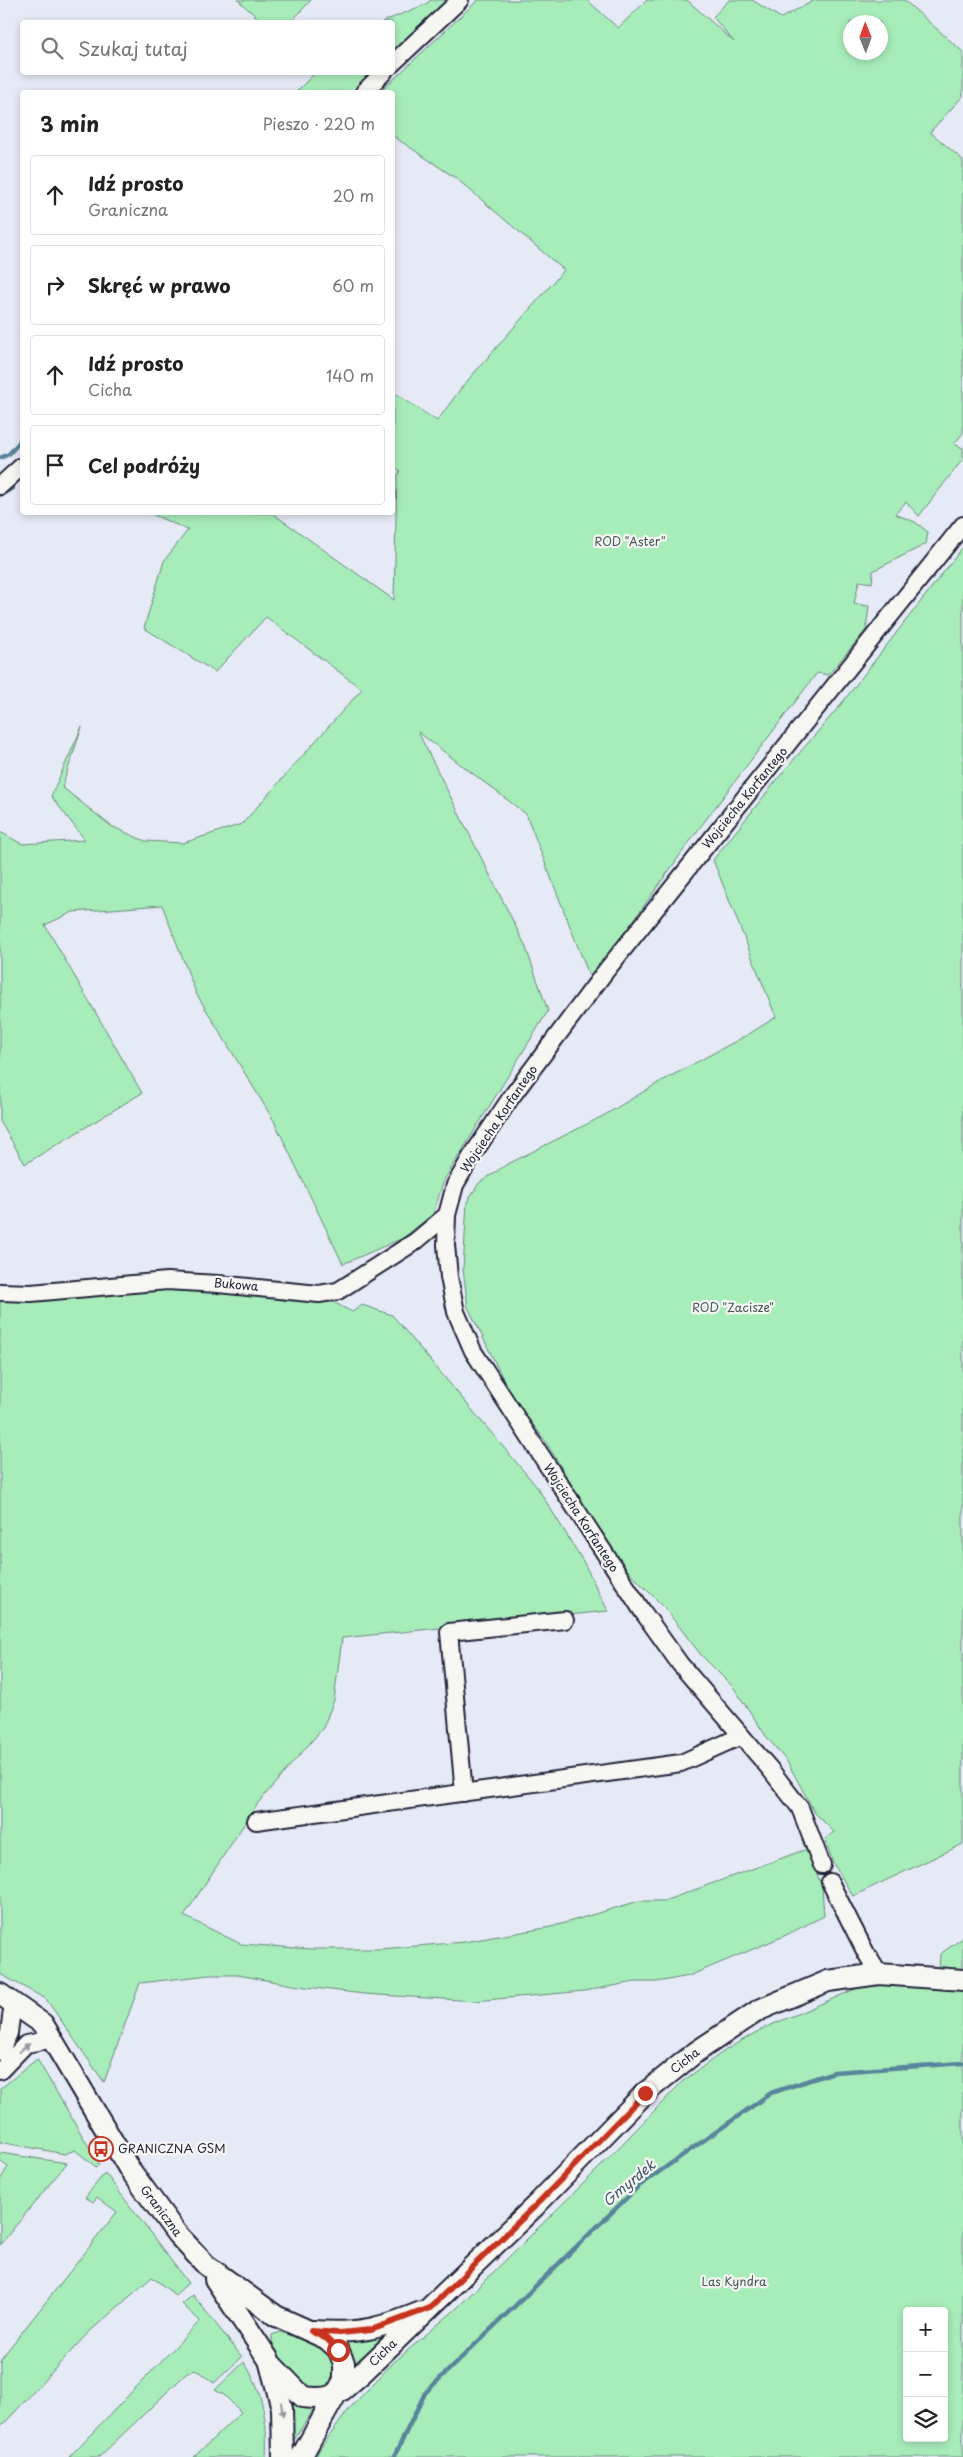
<!DOCTYPE html>
<html lang="pl">
<head>
<meta charset="utf-8">
<style>
  body { margin:0; font-family:"Playpen Sans",sans-serif; background:#f2f2f2; color:#222 }
  .controls { position:absolute; right:15px; bottom:15px; display:grid; overflow:hidden; border-radius:5px; box-shadow:0 2px 8px #0003 }
  .controls button { width:45px; height:45px; display:grid; place-items:center; padding:0; border:0; border-bottom:1px solid #e0e0e0; background:#fff; color:#222; font:25px sans-serif }
  .compass { position:absolute; left:843px; top:15px; width:45px; height:45px; border-radius:50%; background:#fff; box-shadow:0 2px 8px #0003; rotate:359deg }
  .stop { position:absolute; width:15px; height:15px; margin:-11px; border:4px solid #c8321e; border-radius:50%; background:#fff }
  .stop.end { background:#c8321e; border-color:#fff; box-shadow:0 1px 5px #0008 }
  .list { margin:0; padding:0; list-style:none }
  h2 { display:flex; justify-content:space-between; align-items:center; height:65px; margin:0; padding:0 20px; font-size:21px }
  h2 small { font-size:16px; font-weight:400; color:#767676 }
  .list li { display:grid; grid-template-columns:32px 1fr auto; gap:15px; align-items:center; box-sizing:border-box; height:80px; margin:0 10px 10px; padding:0 10px; border:1px solid #e0e0e0; border-radius:5px }
  .list b { display:block; font-size:19px; white-space:nowrap }
  .list p { margin:0; font-size:16px; white-space:nowrap; color:#767676 }
  .list em { font-size:16px; font-style:normal; color:#767676 }
  .icon { flex:none; width:28px; height:28px; fill:none; stroke:currentColor; stroke-width:2; stroke-linecap:round; stroke-linejoin:round }
  .map { position:relative; flex:none; width:963px; height:2457px; overflow:hidden }
  .search { position:absolute; background:#fff; box-shadow:0 2px 8px #0003; left:20px; top:20px; width:375px; height:55px; display:flex; align-items:center; gap:12px; box-sizing:border-box; padding:0 18px; border-radius:5px; color:#767676; font-size:19px }
  .panel { position:absolute; background:#fff; box-shadow:0 2px 8px #0003; left:20px; top:90px; width:375px; height:425px; border-radius:5px }
  .map>svg:first-child { display:block }
  .green { fill:#a7edb9; stroke:#64887a; fill-rule:evenodd }
  .lines { fill:none; stroke-linecap:round; stroke-linejoin:round }
  .stream { stroke:#58859c; stroke-width:4.5 }
  .minor-casing { stroke:#22223b; stroke-width:20 }
  .tertiary-casing { stroke:#22223b; stroke-width:24 }
  .minor { stroke:#f6f6f2; stroke-width:16 }
  .tertiary { stroke:#f6f6f2; stroke-width:20 }
  .oneway { fill:#9797a0 }
  .route { stroke:#c8321e; stroke-width:6 }
  .labels { text-anchor:middle; stroke-width:4.5; stroke-linejoin:round; paint-order:stroke }
  .park-label { font-size:12px; fill:#43555a; stroke:#f6f6f2 }
  .street-label { font-size:12px; fill:#22223b; stroke:#f6f6f2 }
  .poi-label { font-size:12px; fill:#22223b; stroke:#f6f6f2; text-anchor:start }
  .water-label { font-size:14px; font-style:italic; fill:#3d546b; stroke:#f6f6f2 }
</style>
</head>
<body>
<div class="map">
<svg width="963" height="2457" viewBox="0 0 963 2457">
  <rect width="100%" height="100%" fill="#e6eaf6"/>
  <filter id="ink" filterUnits="userSpaceOnUse"><feTurbulence type="fractalNoise" baseFrequency=".02" numOctaves="2"/><feDisplacementMap in="SourceGraphic" scale="10" xChannelSelector="R" yChannelSelector="G"/><feConvolveMatrix kernelMatrix="1 2 1 2 8 2 1 2 1" color-interpolation-filters="sRGB"/></filter>
  <g filter="url(#ink)">
    <path class="green" d="M 238,0 L 311,0 L 291,22 L 262,22 Z
      M 431,0 L 453,0 L 393,59 L 392,22 L 382,22 L 426,4 Z
      M 478,0 L 587,0 L 618,28 L 647,0 L 687,0 L 734,42 L 713,17 L 729,0 L 752,0 L 781,18 L 815,0 L 904,0 L 963,52 L 963,96 L 930,132 L 963,160 L 963,433 L 954,444 L 963,448 L 963,459 L 919,516 L 906,502 L 895,514 L 915,522 L 928,532 L 926,544 L 873,571 L 872,583 L 859,581 L 854,604 L 869,606 L 866,630 L 828,675 L 817,673 L 698,830 L 591,980 L 526,814 L 418,732 L 525,945 L 548,1011 L 444,1180 L 433,1214 L 403,1238 L 343,1264 L 274,1121 L 196,993 L 162,905 L 73,912 L 45,925 L 142,1093 L 25,1164 L 0,1121 L 0,832 L 22,844 L 85,840 L 51,796 L 82,727 L 62,787 L 111,826 L 145,841 L 183,843 L 242,824 L 362,689 L 266,617 L 215,672 L 144,628 L 164,561 L 188,530 L 149,513 L 272,513 L 394,600 L 397,477 L 400,471 L 393,465 L 393,392 L 437,421 L 462,387 L 564,270 L 457,179 L 393,136 L 392,92 L 380,92 ZM 850,22 L 880,22 L 880,52 L 850,52 Z
      M 315,73 L 378,73 L 358,92 L 296,92 Z
      M 963,547 L 963,1844 L 853,1896 L 833,1863 L 825,1839 L 834,1832 L 815,1813 L 788,1763 L 766,1736 L 734,1688 L 701,1655 L 664,1607 L 629,1572 L 593,1520 L 544,1439 L 512,1397 L 468,1307 L 463,1269 L 467,1202 L 479,1183 L 506,1165 L 603,1116 L 658,1083 L 749,1034 L 776,1017 L 713,860 L 784,771 L 838,708 Z
      M 158,1290 L 260,1294 L 333,1302 L 352,1312 L 362,1305 L 392,1315 L 537,1487 L 583,1561 L 608,1611 L 342,1638 L 334,1700 L 323,1728 L 258,1803 L 184,1916 L 241,1944 L 311,1949 L 380,1949 L 464,1942 L 551,1927 L 639,1901 L 664,1901 L 807,1849 L 822,1887 L 824,1916 L 784,1936 L 689,1976 L 657,1982 L 635,1982 L 584,1991 L 475,2001 L 364,1994 L 298,1986 L 238,1975 L 209,1975 L 140,1983 L 104,2082 L 46,1999 L 0,1974 L 0,1296 L 101,1296 Z
      M 963,1938 L 963,1971 L 939,1970 L 940,1954 Z
      M 872,1982 L 963,1988 L 963,2457 L 316,2457 L 319,2450 L 350,2408 L 393,2363 L 456,2309 L 602,2165 L 683,2081 L 727,2049 L 762,2029 ZM 907,2311 L 944,2311 L 944,2438 L 907,2438 Z
      M 37,2059 L 99,2164 L 96,2167 L 75,2150 L 65,2154 L 0,2142 L 0,2089 Z
      M 0,2153 L 67,2163 L 0,2245 L 0,2180 L 8,2167 L 0,2161 Z
      M 105,2173 L 188,2283 L 175,2295 L 152,2277 L 88,2333 L 0,2428 L 0,2360 L 117,2212 L 97,2197 L 93,2202 L 85,2197 Z
      M 193,2295 L 242,2357 L 214,2383 L 195,2369 L 186,2374 L 99,2457 L 69,2457 L 200,2321 L 182,2304 Z
      M 279,2332 C 307,2338 352,2350 331,2387 L 310,2392 C 293,2379 270,2359 272,2335 Z
      M 384,2336 L 352,2366 L 340,2339 Z
      M 244,2362 C 263,2391 268,2423 266,2457 L 194,2457 L 241,2412 L 224,2395 L 215,2390 Z
      M 285,2394 L 314,2409 L 290,2446 Z"/>
    <g class="lines">
      <path class="stream" d="M 0,458 L 9,454 L 22,439
        M 0,495 L 13,488
        M 394,2457 L 425,2393 L 639,2186 L 771,2093 L 834,2072 L 963,2063"/>
      <defs>
        <path id="minor" d="M 392,64 L 460,0
          M 364,92 L 384,72
          M 0,486 L 22,466
          M 0,1292 L 31,1293 L 167,1281 L 218,1284 L 319,1294 L 338,1291 L 416,1241 L 447,1215
          M 464,1793 L 449,1632 L 565,1620
          M 256,1821 L 681,1763 L 741,1736
          M 822,1865 L 800,1808 L 770,1769 L 680,1664 L 643,1612 L 473,1351 L 456,1312 L 449,1277 L 446,1245 L 447,1215 L 455,1185 L 471,1157 L 512,1096 L 605,972 L 963,525
          M 830,1882 L 866,1953 L 879,1974
          M 0,2052 L 9,2033 L 13,2002
          M 0,2071 L 26,2044 L 54,2039"/>
        <path id="tertiary" d="M 0,1994 L 43,2024 L 128,2167 L 177,2234 L 206,2265 L 276,2316 L 327,2339 L 338,2349 L 344,2363 L 344,2380 L 301,2457
          M 215,2279 L 269,2360 L 282,2408 L 283,2457
          M 313,2331 C 359,2334 379,2329 421,2312
          M 270,2363 L 303,2397 C 336,2401 337,2394 361,2374 L 535,2206 L 645,2093 L 696,2052 L 759,2010 L 828,1981 L 879,1974 L 963,1980"/>
      </defs>
      <use href="#minor" class="minor-casing"/>
      <use href="#tertiary" class="tertiary-casing"/>
      <use href="#minor" class="minor"/>
      <use href="#tertiary" class="tertiary"/>
    </g>
    <defs><path id="oneway-solid" d="M-6-.8H1V-3.2L6.5 0L1 3.2V.8H-6Z" transform="scale(1.25)"/></defs>
    <g class="oneway">
      <use href="#oneway-solid" transform="translate(24 2048) rotate(-38)"/>
      <use href="#oneway-solid" transform="translate(282 2409) rotate(82)"/>
    </g>
  </g>
  <g class="lines" filter="url(#ink)">
    <path class="route" d="M 338,2350 L 327,2339 L 311,2331 L 340,2333 L 371,2330 L 430,2308 L 535,2206 L 645,2093"/>
  </g>
  <defs>
    <symbol id="bus-ring" viewBox="-11 -11 22 22"><circle r="9.5" fill="#f6f6f2" stroke="#c8321e" stroke-width="1.5"/><path d="M-5-6H5V4H4V6H2V4H-2V6H-4V4H-5ZM-3.5-4V0h7V-4ZM-3.5 1.2v1.5H-2V1.2ZM2 1.2v1.5H3.5V1.2Z" fill="#c8321e"/></symbol>
  </defs>
  <g fill-rule="evenodd">
    <use href="#bus-ring" x="87" y="2135" width="28" height="28"/>
  </g>
  <g class="labels">
    <g class="park-label">
      <text x="630" y="546">ROD "Aster"</text>
      <text x="733" y="1312">ROD "Zacisze"</text>
      <text x="734" y="2286">Las Kyndra</text>
    </g>
    <g class="street-label">
      <text transform="translate(745 798) rotate(-51)" y="4">Wojciecha Korfantego</text>
      <text transform="translate(499 1119) rotate(-56)" y="4">Wojciecha Korfantego</text>
      <text transform="translate(236 1285) rotate(5)" y="4">Bukowa</text>
      <text transform="translate(581 1518) rotate(57)" y="4">Wojciecha Korfantego</text>
      <text transform="translate(685 2061) rotate(-38)" y="4">Cicha</text>
      <text transform="translate(161 2211) rotate(53)" y="4">Graniczna</text>
      <text transform="translate(383 2353) rotate(-44)" y="4">Cicha</text>
    </g>
    <g class="poi-label">
      <text x="118" y="2153">GRANICZNA GSM</text>
    </g>
    <g class="water-label">
      <text transform="translate(629 2183) rotate(-40)" y="5">Gmyrdek</text>
    </g>
  </g>
</svg>
<div class="controls">
<button>+</button>
<button>−</button>
<button><svg class="icon" aria-label="layers" viewBox="0 0 24 24"><path d="M12 4l9 5-9 5-9-5zM3 14l9 5 9-5"/></svg></button>
</div>
<svg class="compass" viewBox="-18 -18 36 36"><path d="M0-13l5 13h-10z" fill="#e53935"/><path d="M0 13l5-13h-10z" fill="#767676"/></svg>
<div class="stop" style="left:338px;top:2350px"></div>
<div class="stop end" style="left:645px;top:2093px"></div>
<div class="search"><svg class="icon" aria-label="search" viewBox="0 0 24 24"><circle cx="10" cy="10" r="6"/><path d="M15 15l6 6"/></svg>Szukaj tutaj</div>
<section class="panel">
<h2>3 min<small>Pieszo · 220 m</small></h2>
<ul class="list">
<li><svg class="icon" aria-label="ahead" viewBox="0 0 24 24"><path d="M12 20V5M6 11l6-6 6 6"/></svg><div><b>Idź prosto</b><p>Graniczna</p></div><em>20 m</em></li>
<li><svg class="icon" aria-label="right" viewBox="0 0 24 24"><path d="M7 20v-9h11M14 6l5 5-5 5"/></svg><div><b>Skręć w prawo</b></div><em>60 m</em></li>
<li><svg class="icon" aria-label="ahead" viewBox="0 0 24 24"><path d="M12 20V5M6 11l6-6 6 6"/></svg><div><b>Idź prosto</b><p>Cicha</p></div><em>140 m</em></li>
<li><svg class="icon" aria-label="arrive" viewBox="0 0 24 24"><path d="M6 21V4h12l-3 4 3 4H6"/></svg><div><b>Cel podróży</b></div></li>
</ul>
</section>
</div>
</body>
</html>
